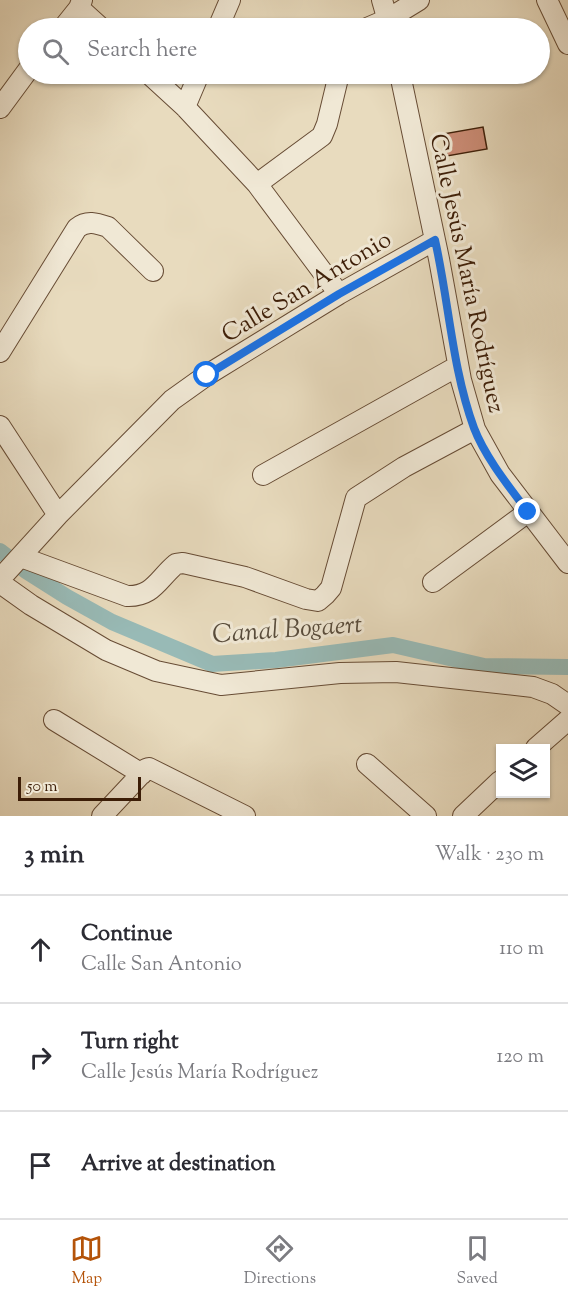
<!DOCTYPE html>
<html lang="en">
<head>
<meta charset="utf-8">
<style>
  body { margin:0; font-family:"Sorts Mill Goudy",serif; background:#f7f7f7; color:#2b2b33 }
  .controls { position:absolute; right:18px; bottom:18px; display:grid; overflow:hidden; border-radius:0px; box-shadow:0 2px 4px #0004 }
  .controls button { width:54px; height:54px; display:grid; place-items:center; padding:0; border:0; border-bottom:2px solid #e1e1e2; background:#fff; color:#2b2b33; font:30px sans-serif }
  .scale { position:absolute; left:18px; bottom:15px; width:123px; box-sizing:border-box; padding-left:6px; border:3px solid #3c1d07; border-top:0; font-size:16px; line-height:21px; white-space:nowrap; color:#3c1d07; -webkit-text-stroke:4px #f0e8d5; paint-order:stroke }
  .stop { position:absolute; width:18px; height:18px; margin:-14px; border:4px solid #1a73e8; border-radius:50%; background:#fff }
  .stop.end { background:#1a73e8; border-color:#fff; box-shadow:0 2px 6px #0008 }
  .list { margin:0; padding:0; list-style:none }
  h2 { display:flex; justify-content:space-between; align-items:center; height:78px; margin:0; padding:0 24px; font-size:26px }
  h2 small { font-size:20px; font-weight:400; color:#7c7c81 }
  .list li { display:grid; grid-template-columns:39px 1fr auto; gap:18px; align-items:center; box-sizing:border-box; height:108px; padding:0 24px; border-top:2px solid #e1e1e2 }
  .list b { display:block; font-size:22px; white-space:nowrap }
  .list p { margin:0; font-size:20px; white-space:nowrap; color:#7c7c81 }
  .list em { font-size:20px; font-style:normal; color:#7c7c81 }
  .icon { flex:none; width:33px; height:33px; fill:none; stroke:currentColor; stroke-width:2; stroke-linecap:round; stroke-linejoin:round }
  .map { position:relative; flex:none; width:568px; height:816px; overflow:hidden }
  .search { position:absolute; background:#fff; box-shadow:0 2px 4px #0004; left:18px; right:18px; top:18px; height:66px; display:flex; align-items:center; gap:15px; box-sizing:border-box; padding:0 21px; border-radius:33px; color:#7c7c81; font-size:22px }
  .sheet { height:402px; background:#fff }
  nav { display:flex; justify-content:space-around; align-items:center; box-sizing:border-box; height:84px; border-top:2px solid #e1e1e2; background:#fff; font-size:16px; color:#7c7c81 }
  nav a { display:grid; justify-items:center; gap:3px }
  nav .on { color:#b45309 }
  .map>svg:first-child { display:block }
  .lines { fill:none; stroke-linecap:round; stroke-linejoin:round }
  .canal { stroke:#98bab6; stroke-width:16 }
  .building { fill:#cc8c76; stroke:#3c1d07; stroke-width:1.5 }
  .minor-casing { stroke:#674c35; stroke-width:22 }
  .minor { stroke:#f0e8d5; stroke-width:20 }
  .route { stroke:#1a73e8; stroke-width:8 }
  .labels { text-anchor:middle; stroke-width:6; stroke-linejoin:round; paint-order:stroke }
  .street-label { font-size:24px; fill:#3c1d07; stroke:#f0e8d5 }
  .water-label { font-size:26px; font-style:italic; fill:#584c3c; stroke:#f0e8d5 }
</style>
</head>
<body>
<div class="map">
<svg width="568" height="816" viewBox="0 0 568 816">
  <rect width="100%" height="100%" fill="#e8dbbe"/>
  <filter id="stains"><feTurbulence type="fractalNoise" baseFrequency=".00333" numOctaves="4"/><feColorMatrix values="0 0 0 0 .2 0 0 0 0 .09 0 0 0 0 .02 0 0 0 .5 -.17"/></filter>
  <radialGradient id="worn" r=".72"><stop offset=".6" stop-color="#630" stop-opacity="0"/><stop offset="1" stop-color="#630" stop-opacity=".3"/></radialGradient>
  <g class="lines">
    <path class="canal" d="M 0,551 L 26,571 L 67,597 L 112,622 L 212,664 L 276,660 L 393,645 L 484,666 L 568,667"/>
  </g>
  <path class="building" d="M 483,127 L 487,149 L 447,156 L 443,134 Z"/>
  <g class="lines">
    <defs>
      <path id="minor" d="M 382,0 L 390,28
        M 547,0 L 568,44
        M 79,8 L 101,28
        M 63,28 L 79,8 L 82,0
        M 218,28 L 230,0
        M 367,28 L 388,19 L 419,0
        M 149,74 L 185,107 L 257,184 L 339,294
        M 400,74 L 439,259 L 461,380 L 475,429 L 500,474 L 568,563
        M 185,107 L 199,74
        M 0,108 L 28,70
        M 257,184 L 322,136 L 327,124 L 339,74
        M 0,352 L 77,228 C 87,220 96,223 108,227 L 153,271
        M 0,426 L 58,515
        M 263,475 L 458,366
        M 21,557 L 127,596 C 153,597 158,579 176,564 L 183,563 L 245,577 L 306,599 L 318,601 L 325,595 L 331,588 L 356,498 L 404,467 L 475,429
        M 0,579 L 58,515 L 172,400 L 207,375 L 339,294 L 435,240
        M 433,582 L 528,512
        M 0,583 L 31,605 L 106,650 L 156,671 L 221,685 L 340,673 L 396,672 L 533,687 L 552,694 L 568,705
        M 54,720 L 142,774
        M 536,748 L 568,720
        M 367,764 L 426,816
        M 102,816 L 146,769 L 149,768 L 245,816
        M 463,816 L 500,781"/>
    </defs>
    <use href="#minor" class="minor-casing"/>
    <use href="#minor" class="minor"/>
  </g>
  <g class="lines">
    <path class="route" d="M 207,375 L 339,294 L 435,240 C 449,302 452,368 474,428 C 485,457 510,488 528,512"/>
  </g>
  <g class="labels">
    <g class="street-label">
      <text transform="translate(468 273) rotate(78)" y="8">Calle Jesús María Rodríguez</text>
      <text transform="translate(306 286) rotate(-31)" y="8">Calle San Antonio</text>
    </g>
    <g class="water-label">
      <text transform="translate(287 628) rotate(-4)" y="9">Canal Bogaert</text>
    </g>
  </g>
  <rect width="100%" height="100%" filter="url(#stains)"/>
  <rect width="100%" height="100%" fill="url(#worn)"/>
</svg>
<div class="controls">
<button><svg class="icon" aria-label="layers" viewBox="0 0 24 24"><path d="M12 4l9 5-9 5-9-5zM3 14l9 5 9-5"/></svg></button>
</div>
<div class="scale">50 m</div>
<div class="stop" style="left:207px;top:375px"></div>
<div class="stop end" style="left:528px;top:512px"></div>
<div class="search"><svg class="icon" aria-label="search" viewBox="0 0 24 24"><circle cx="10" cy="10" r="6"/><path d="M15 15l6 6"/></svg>Search here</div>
</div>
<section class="sheet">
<h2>3 min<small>Walk · 230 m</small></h2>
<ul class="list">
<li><svg class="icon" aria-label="ahead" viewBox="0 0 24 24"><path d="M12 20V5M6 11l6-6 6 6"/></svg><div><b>Continue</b><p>Calle San Antonio</p></div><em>110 m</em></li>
<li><svg class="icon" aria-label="right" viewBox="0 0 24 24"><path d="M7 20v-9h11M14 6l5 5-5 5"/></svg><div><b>Turn right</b><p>Calle Jesús María Rodríguez</p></div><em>120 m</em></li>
<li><svg class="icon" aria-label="arrive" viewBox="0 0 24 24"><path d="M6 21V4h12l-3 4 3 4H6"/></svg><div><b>Arrive at destination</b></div></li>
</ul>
</section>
<nav>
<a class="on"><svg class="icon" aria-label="map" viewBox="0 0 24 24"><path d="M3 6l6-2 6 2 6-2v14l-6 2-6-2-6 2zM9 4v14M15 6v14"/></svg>Map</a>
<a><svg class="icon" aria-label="directions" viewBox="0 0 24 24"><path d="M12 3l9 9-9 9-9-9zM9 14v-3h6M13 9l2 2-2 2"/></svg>Directions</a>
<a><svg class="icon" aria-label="saved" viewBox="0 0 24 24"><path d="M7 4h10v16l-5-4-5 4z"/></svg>Saved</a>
</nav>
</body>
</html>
